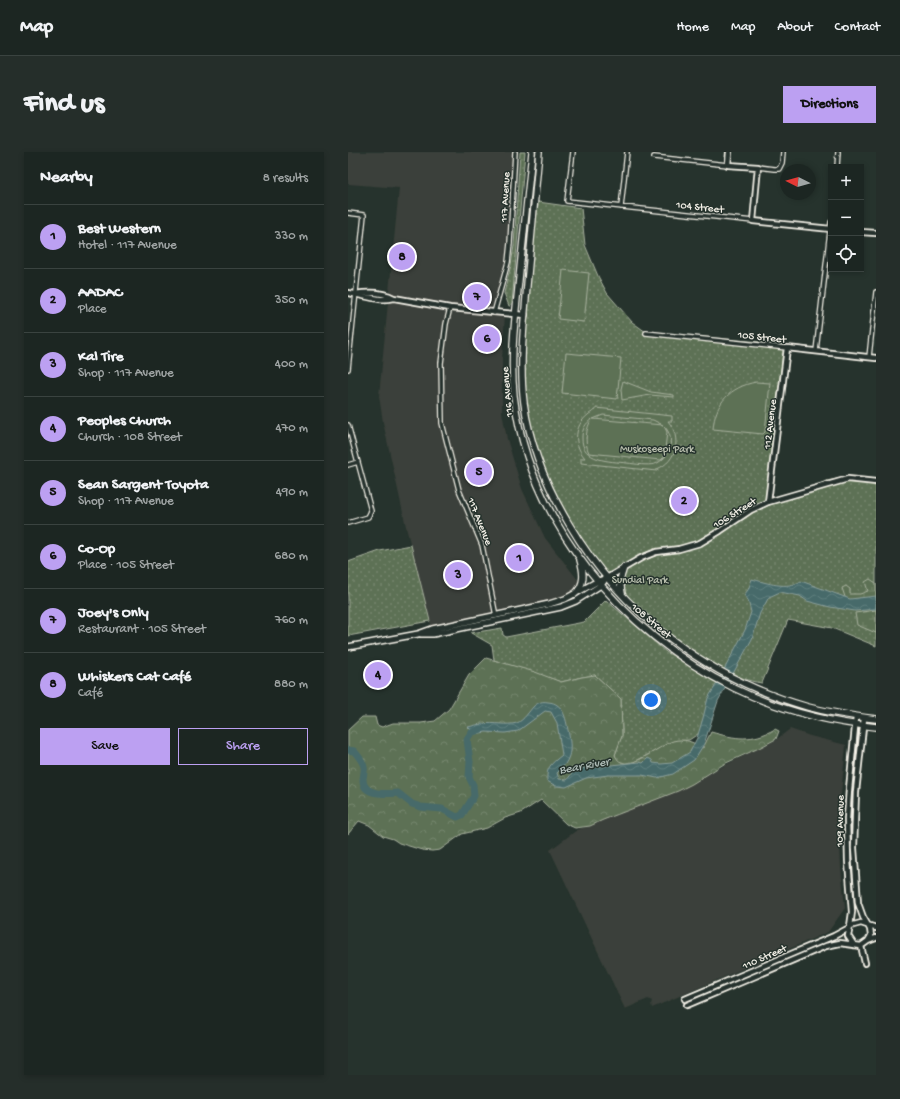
<!DOCTYPE html>
<html lang="en">
<head>
<meta charset="utf-8">
<style>
  body { margin:0; font-family:"Gochi Hand",sans-serif; background:#252e2a; color:#f1f3f6 }
  .controls { position:absolute; right:12px; top:12px; display:grid; overflow:hidden; border-radius:0px; box-shadow:0 2px 6px #0003 }
  .controls button { width:36px; height:36px; display:grid; place-items:center; padding:0; border:0; border-bottom:1px solid #3a4340; background:#1c2622; color:#f1f3f6; font:20px sans-serif }
  .compass { position:absolute; left:432px; top:12px; width:36px; height:36px; border-radius:50%; background:#1c2622; box-shadow:0 2px 6px #0003; rotate:276deg }
  .you { position:absolute; left:303px; top:548px; width:14px; height:14px; margin:-10px; border:3px solid #fff; border-radius:50%; background:#1a73e8; box-shadow:0 0 0 6px #1a73e833 }
  .badge { display:grid; place-items:center; width:26px; height:26px; border-radius:50%; background:#bca0f2; color:#111; font-size:13px; font-weight:700 }
  .pin { position:absolute; translate:-50% -50%; border:2px solid #fff; box-shadow:0 1px 4px #0006 }
  .list { margin:0; padding:0; list-style:none }
  h2 { display:flex; justify-content:space-between; align-items:center; height:52px; margin:0; padding:0 16px; font-size:17px }
  h2 small { font-size:13px; font-weight:400; color:#a0a5a5 }
  .list li { display:grid; grid-template-columns:26px 1fr auto; gap:12px; align-items:center; box-sizing:border-box; height:64px; padding:0 16px; border-top:1px solid #3a4340 }
  .list b { display:block; font-size:15px; white-space:nowrap }
  .list p { margin:0; font-size:13px; white-space:nowrap; color:#a0a5a5 }
  .list em { font-size:13px; font-style:normal; color:#a0a5a5 }
  .actions { display:flex; gap:8px; padding:12px 16px }
  .actions a { flex:1; padding:9px 0; border:1px solid #bca0f2; border-radius:0px; text-align:center; font-size:14px; color:#bca0f2 }
  .actions .main { background:#bca0f2; color:#111 }
  .icon { flex:none; width:22px; height:22px; fill:none; stroke:currentColor; stroke-width:2; stroke-linecap:round; stroke-linejoin:round }
  .map { position:relative; flex:none; width:528px; height:923px; overflow:hidden; border-radius:0px }
  header { display:flex; align-items:center; gap:24px; box-sizing:border-box; height:56px; padding:0 20px; background:#1c2622; border-bottom:1px solid #3a4340 }
  header strong { font-size:19px }
  nav { display:flex; gap:22px; margin-inline-start:auto; font-size:14px }
  .intro { display:flex; align-items:center; justify-content:space-between; box-sizing:border-box; height:96px; padding:0 24px }
  h1 { margin:0; font-size:28px }
  .button { padding:10px 18px; border-radius:0px; background:#bca0f2; color:#111; font-size:14px; font-weight:700 }
  main { display:flex; gap:24px; padding:0 24px }
  aside { flex:1; background:#1c2622; border-radius:0px; box-shadow:0 2px 6px #0003 }
  .map>svg:first-child { display:block }
  .built { fill:#3b403a }
  .grass { fill:url(#grass-dots); stroke:#a8b19e }
  .forest { fill:url(#forest-crowns); stroke:#a8b19e }
  .wetland { fill:url(#wetland-marsh); stroke:#a8b19e }
  .pitch { fill:#5d7155; stroke:#a8b19e; fill-rule:evenodd }
  .water { fill:url(#water-waves); stroke:#8ca09c }
  .lines { fill:none; stroke-linecap:round; stroke-linejoin:round }
  .river { stroke:#466a6a; stroke-width:7 }
  .minor-casing { stroke:#f4f1e8; stroke-width:6 }
  .tertiary-casing { stroke:#f4f1e8; stroke-width:8 }
  .secondary-casing { stroke:#f4f1e8; stroke-width:8 }
  .primary-casing { stroke:#f4f1e8; stroke-width:8 }
  .minor { stroke:#26332d; stroke-width:3.5 }
  .tertiary { stroke:#26332d; stroke-width:4.5 }
  .secondary { stroke:#26332d; stroke-width:5 }
  .primary { stroke:#26332d; stroke-width:5.5 }
  .labels { text-anchor:middle; stroke-width:3; stroke-linejoin:round; paint-order:stroke }
  .street-label { font-size:11px; fill:#f4f1e8; stroke:#26332d }
  .park-label { font-size:11px; fill:#b8bead; stroke:#26332d }
  .water-label { font-size:12px; font-style:italic; fill:#aebbb6; stroke:#26332d }
</style>
</head>
<body>
<header>
<strong>Map</strong>
<nav><a>Home</a><a>Map</a><a>About</a><a>Contact</a></nav>
</header>
<div class="intro"><h1>Find us</h1><a class="button">Directions</a></div>
<main>
<aside>
<h2>Nearby<small>8 results</small></h2>
<ul class="list">
<li><span class="badge">1</span><div><b>Best Western</b><p>Hotel · 117 Avenue</p></div><em>330 m</em></li>
<li><span class="badge">2</span><div><b>AADAC</b><p>Place</p></div><em>350 m</em></li>
<li><span class="badge">3</span><div><b>Kal Tire</b><p>Shop · 117 Avenue</p></div><em>400 m</em></li>
<li><span class="badge">4</span><div><b>Peoples Church</b><p>Church · 108 Street</p></div><em>470 m</em></li>
<li><span class="badge">5</span><div><b>Sean Sargent Toyota</b><p>Shop · 117 Avenue</p></div><em>490 m</em></li>
<li><span class="badge">6</span><div><b>Co-Op</b><p>Place · 105 Street</p></div><em>680 m</em></li>
<li><span class="badge">7</span><div><b>Joey's Only</b><p>Restaurant · 105 Street</p></div><em>760 m</em></li>
<li><span class="badge">8</span><div><b>Whiskers Cat Café</b><p>Café</p></div><em>880 m</em></li>
</ul>
<div class="actions"><a class="main">Save</a><a>Share</a></div>
</aside>
<div class="map">
<svg width="528" height="923" viewBox="0 0 528 923">
  <defs>
    <pattern id="grass-dots" width="8" height="8" patternUnits="userSpaceOnUse"><rect width="8" height="8" fill="#5d7155"/><path d="M2 2h.1M6 6h.1" fill="none" stroke="#75866d" stroke-width="1.8" stroke-linecap="round"/></pattern>
    <pattern id="forest-crowns" width="20" height="18" patternUnits="userSpaceOnUse"><rect width="20" height="18" fill="#5d7155"/><path d="M2 6a3 3 0 1 1 6 0M12 15a3 3 0 1 1 6 0" fill="none" stroke="#75866d"/></pattern>
    <pattern id="wetland-marsh" width="20" height="14" patternUnits="userSpaceOnUse"><rect width="20" height="14" fill="#5d7155"/><path d="M1 5h8M5 5V1M11 12h8M15 12V8" fill="none" stroke="#75866d"/></pattern>
    <pattern id="water-waves" width="16" height="10" patternUnits="userSpaceOnUse"><rect width="16" height="10" fill="#466a6a"/><path d="M0 5q4-4 8 0t8 0" fill="none" stroke="#61807f"/></pattern>
  </defs>
  <rect width="100%" height="100%" fill="#26332d"/>
  <filter id="ink" filterUnits="userSpaceOnUse"><feTurbulence type="fractalNoise" baseFrequency=".025" numOctaves="2"/><feDisplacementMap in="SourceGraphic" scale="8" xChannelSelector="R" yChannelSelector="G"/><feConvolveMatrix kernelMatrix="1 2 1 2 8 2 1 2 1" color-interpolation-filters="sRGB"/></filter>
  <g filter="url(#ink)">
    <path class="built" d="M 0,0 L 167,0 L 160,110 L 146,160 L 157,162 L 154,207 L 154,260 L 159,287 L 174,337 L 197,386 L 234,433 L 217,447 L 84,477 L 59,379 L 35,270 L 31,244 L 51,36 L 0,32 Z
      M 442,577 L 462,584 L 498,593 L 493,641 L 492,693 L 493,716 L 497,756 L 480,780 L 304,856 L 303,852 L 304,849 L 300,847 L 277,857 L 202,698 L 229,678 L 324,640 L 429,587 Z"/>
    <path class="grass" d="M 172,0 L 177,0 L 164,151 L 162,154 L 161,154 L 156,141 L 163,113 L 166,94 Z
      M 190,50 L 233,56 L 237,93 L 250,124 L 259,141 L 284,170 L 298,180 L 436,192 L 417,355 L 478,329 L 489,327 L 528,329 L 528,494 L 484,476 L 440,468 L 414,531 C 398,529 390,524 377,518 C 326,493 290,454 251,416 L 241,403 L 196,323 L 176,252 L 177,163 Z
      M 63,393 L 82,469 L 0,484 L 0,410 L 32,399 Z
      M 258,448 L 318,500 L 374,532 L 359,576 L 341,588 L 326,589 L 286,610 L 275,612 L 269,609 L 267,603 L 274,583 L 273,547 L 247,523 L 234,525 L 213,530 L 146,508 L 144,493 L 123,481 L 154,476 L 155,483 L 158,485 L 236,470 Z"/>
    <path class="forest" d="M 138,506 L 187,520 L 213,530 L 234,525 L 247,523 L 273,547 L 274,584 L 267,603 C 276,626 311,593 325,589 C 336,586 345,590 355,596 L 363,580 C 388,587 404,590 427,577 L 431,579 L 428,587 L 411,596 L 376,612 L 344,632 L 330,639 L 255,668 L 242,674 L 227,676 L 218,672 L 193,648 L 173,661 L 157,666 L 139,676 L 114,682 L 92,698 L 84,699 L 74,698 L 51,691 L 45,687 L 35,684 L 21,673 L 11,669 L 0,682 L 0,578 L 14,565 L 27,565 L 29,573 L 34,575 L 45,571 L 73,571 L 87,569 L 101,557 L 121,523 Z"/>
    <path class="wetland" d="M 522,427 L 528,431 L 528,447 L 497,448 L 497,445 L 494,436 L 498,434 L 502,437 L 502,442 L 512,442 L 520,439 L 517,430 Z
      M 528,458 L 528,481 L 509,473 L 507,461 Z"/>
    <path class="pitch" d="M 215,118 L 241,121 L 236,170 L 210,167 Z
      M 218,201 L 273,206 L 269,247 L 214,241 Z
      M 275,229 L 303,240 L 326,243 L 326,245 L 302,243 L 274,248 L 273,237 Z
      M 408,230 L 422,231 L 417,280 L 415,282 L 365,277 C 367,251 382,235 408,230 Z
      M 248,256 L 324,264 L 324,269 L 320,269 C 334,286 329,309 309,317 L 309,319 L 233,311 L 233,306 L 237,306 C 222,289 228,267 248,258 ZM 255,263 L 305,268 L 315,273 L 245,267 ZM 244,267 C 238,275 236,291 241,301 L 313,308 L 316,305 L 319,280 L 316,274 C 328,286 323,306 307,312 C 299,314 288,312 279,311 C 262,309 233,310 234,285 C 234,277 238,271 244,267 Z"/>
    <path class="water" d="M 404,427 C 419,431 439,438 453,429 L 502,447 L 528,444 L 528,457 L 507,459 L 482,455 L 459,449 L 452,444 L 432,440 L 421,445 L 412,461 L 404,487 L 370,549 L 356,592 L 346,608 L 325,622 L 309,626 L 294,623 L 260,623 L 238,626 L 218,635 L 208,634 L 199,629 C 198,615 203,612 214,603 L 209,571 L 203,560 L 197,559 L 170,579 L 157,581 L 138,580 L 127,582 L 120,575 C 125,574 130,572 135,572 C 146,570 158,574 169,571 C 176,568 181,559 186,554 C 191,550 194,549 200,550 C 217,551 218,569 221,583 C 224,600 222,609 209,621 L 211,627 L 219,628 L 224,621 L 235,616 L 291,610 L 295,611 L 300,606 L 304,608 L 305,611 L 313,612 L 324,611 L 342,600 L 349,586 L 355,566 L 360,546 L 368,533 L 397,478 L 403,460 L 400,448 L 396,443 L 400,438 Z"/>
    <g class="lines">
      <path class="river" d="M 0,598 L 6,599 C 10,604 15,609 16,615 C 17,619 15,624 15,628 C 15,644 39,642 50,641 L 64,652 L 73,655 L 94,657 L 109,665 L 114,663 L 126,644 L 125,633 L 121,625 L 122,610 L 119,587 L 123,581 L 133,577"/>
      <defs>
        <path id="minor" d="M 225,0 L 219,49 L 405,69
          M 306,5 L 380,13
          M 410,15 L 426,17 L 431,17 L 434,11 L 435,0
          M 489,15 L 490,0
          M 273,55 L 279,0
          M 0,61 L 16,63 L 0,217
          M 102,156 L 98,172 L 93,211 L 94,271 L 111,338 L 134,393 L 148,464
          M 146,161 L 160,110 L 162,91 L 167,0
          M 298,181 L 439,196
          M 468,199 L 483,70
          M 521,205 L 528,140
          M 0,273 L 23,359 L 20,365 L 0,371
          M 0,313 L 10,310"/>
        <path id="tertiary" d="M 381,0 L 380,13 L 410,15 L 405,69 L 483,77
          M 513,80 L 528,81
          M 0,141 C 16,143 31,150 46,146
          M 7,142 C 20,140 35,140 46,146 L 102,156 L 177,163
          M 420,350 L 439,196 L 528,206
          M 259,426 L 293,406 L 308,400 L 331,397 L 352,391 L 372,379 L 403,358 L 420,350 L 500,327 L 528,330
          M 502,774 L 504,760 L 500,709 L 499,667 L 501,637 L 508,565
          M 520,789 L 528,786
          M 506,793 L 500,784 L 502,774 L 513,771 L 528,776
          M 513,794 L 517,811
          M 337,847 L 486,784 L 501,776
          M 339,853 L 478,794 L 492,791 L 513,794 L 520,789 L 523,784 L 522,777 L 515,765 L 510,751 L 506,696 L 508,640 L 516,566"/>
        <path id="secondary" d="M 73,482 L 85,482 L 213,455 L 228,449 L 253,433 L 256,429
          M 0,495 L 70,482 L 84,477 L 201,452 L 217,447 L 250,429 L 259,426"/>
        <path id="primary" d="M 184,0 C 180,42 175,85 171,127 C 167,166 162,205 166,244 C 181,370 274,481 386,536 C 431,558 479,570 528,575
          M 191,0 C 187,44 183,89 179,133 C 176,173 171,212 176,251 C 182,294 199,335 221,372 C 274,462 360,527 460,555 C 483,561 505,564 528,567
          M 227,442 C 237,432 236,421 232,408
          M 274,442 L 272,428 L 276,415"/>
      </defs>
      <use href="#minor" class="minor-casing"/>
      <use href="#tertiary" class="tertiary-casing"/>
      <use href="#secondary" class="secondary-casing"/>
      <use href="#primary" class="primary-casing"/>
      <use href="#minor" class="minor"/>
      <use href="#tertiary" class="tertiary"/>
      <use href="#secondary" class="secondary"/>
      <use href="#primary" class="primary"/>
    </g>
  </g>
  <g class="labels">
    <g class="street-label">
      <text transform="translate(156 45) rotate(-87)" y="4">117 Avenue</text>
      <text transform="translate(352 54) rotate(6)" y="4">104 Street</text>
      <text transform="translate(414 184) rotate(6)" y="4">105 Street</text>
      <text transform="translate(158 240) rotate(-95)" y="4">116 Avenue</text>
      <text transform="translate(421 272) rotate(-83)" y="4">112 Avenue</text>
      <text transform="translate(386 360) rotate(-32)" y="4">106 Street</text>
      <text transform="translate(133 369) rotate(68)" y="4">117 Avenue</text>
      <text transform="translate(304 468) rotate(40)" y="4">108 Street</text>
      <text transform="translate(491 669) rotate(-89)" y="4">109 Avenue</text>
      <text transform="translate(416 804) rotate(-24)" y="4">110 Street</text>
    </g>
    <g class="park-label">
      <text x="309" y="300">Muskoseepi Park</text>
      <text x="292" y="431">Sundial Park</text>
    </g>
    <g class="water-label">
      <text transform="translate(236 613) rotate(-10)" y="4">Bear River</text>
    </g>
  </g>
</svg>
<div class="controls">
<button>+</button>
<button>−</button>
<button><svg class="icon" aria-label="locate" viewBox="0 0 24 24"><circle cx="12" cy="12" r="6"/><path d="M12 2v4M12 18v4M2 12h4M18 12h4"/></svg></button>
</div>
<svg class="compass" viewBox="-18 -18 36 36"><path d="M0-13l5 13h-10z" fill="#e53935"/><path d="M0 13l5-13h-10z" fill="#a0a5a5"/></svg>
<div class="you"></div>
<div class="pin badge" style="left:171px;top:406px">1</div>
<div class="pin badge" style="left:336px;top:349px">2</div>
<div class="pin badge" style="left:110px;top:423px">3</div>
<div class="pin badge" style="left:30px;top:523px">4</div>
<div class="pin badge" style="left:131px;top:320px">5</div>
<div class="pin badge" style="left:139px;top:187px">6</div>
<div class="pin badge" style="left:129px;top:145px">7</div>
<div class="pin badge" style="left:54px;top:105px">8</div>
</div>
</main>
</body>
</html>
